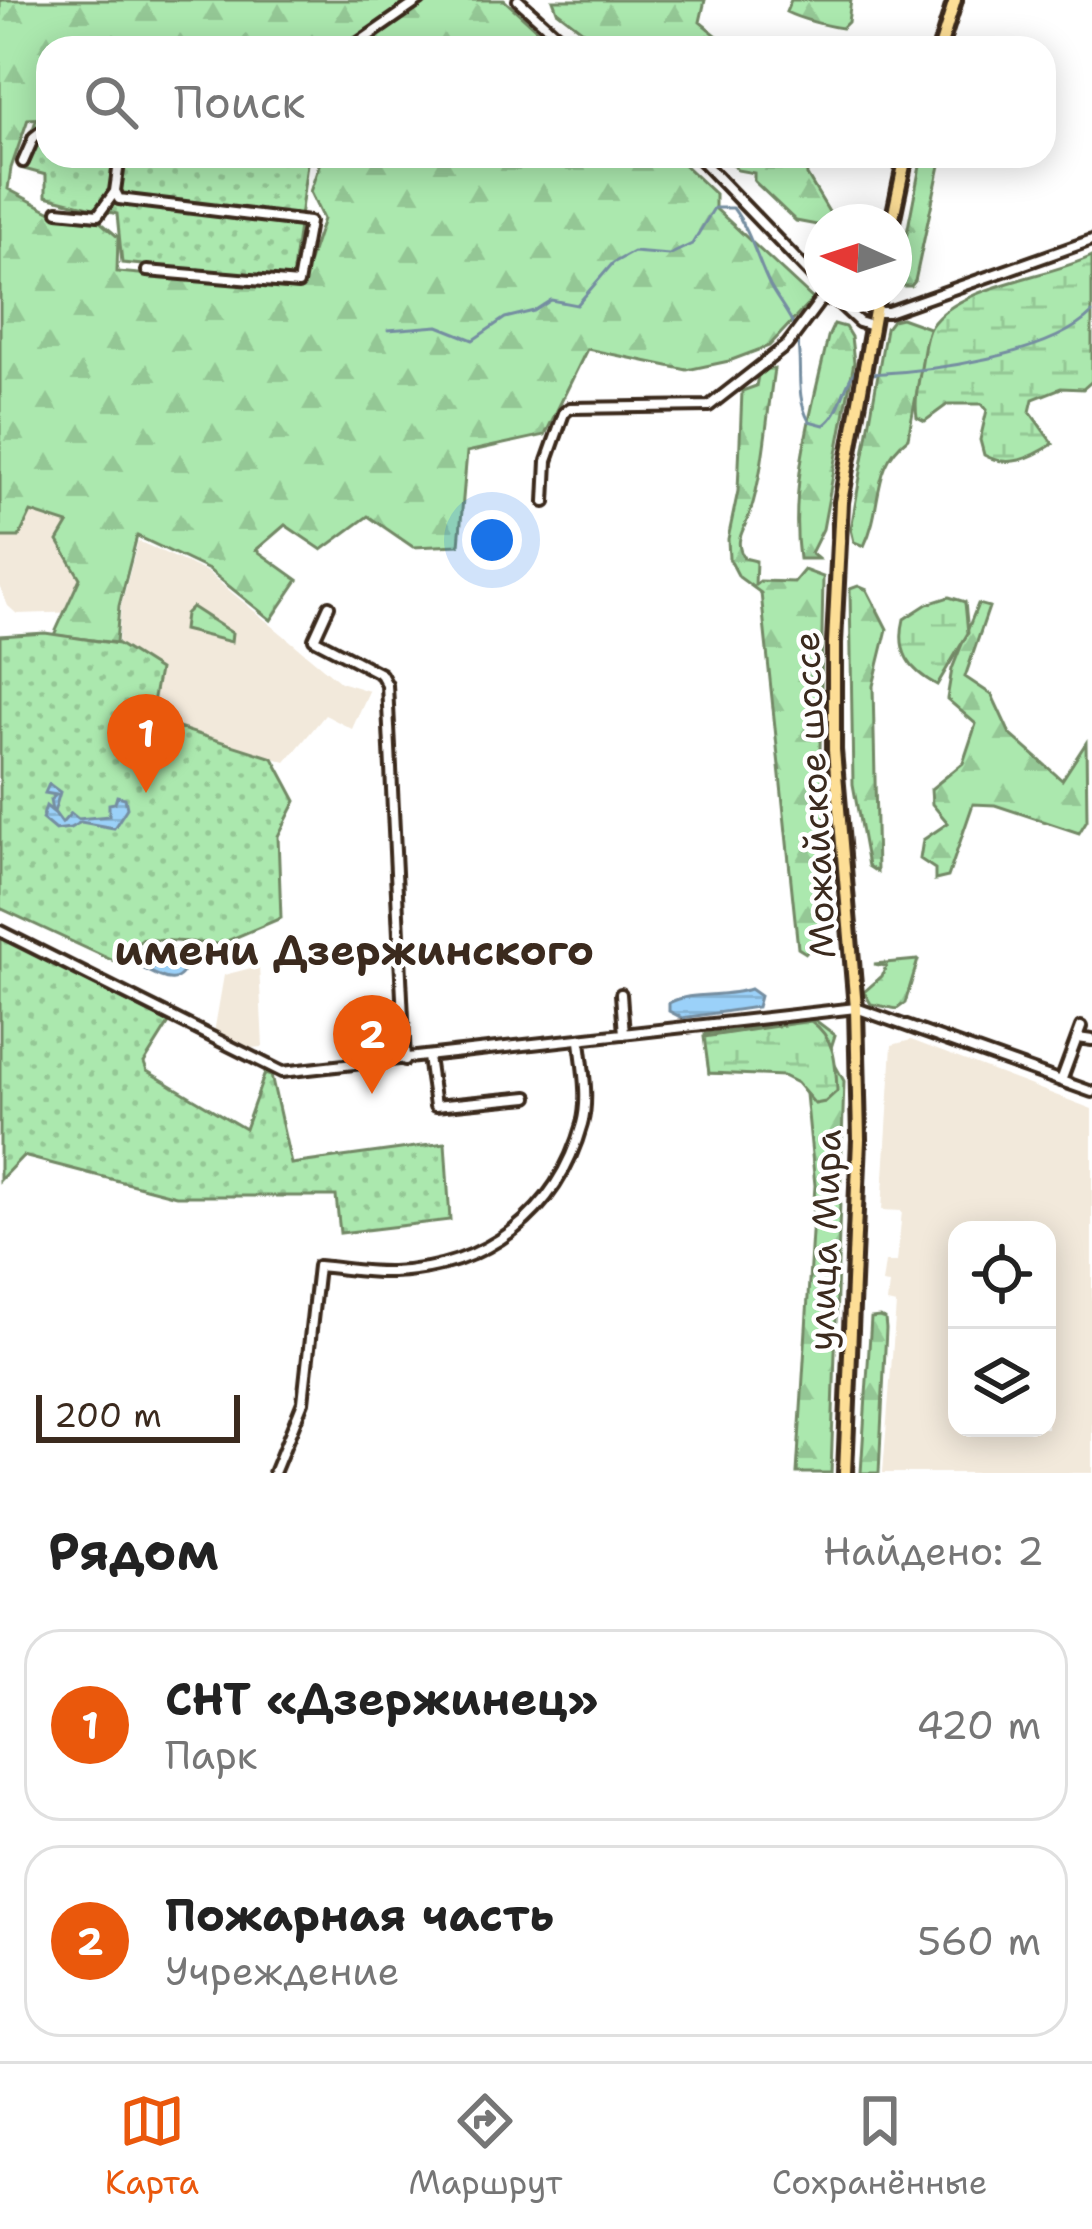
<!DOCTYPE html>
<html lang="ru">
<head>
<meta charset="utf-8">
<style>
  body { margin:0; font-family:"Shantell Sans",sans-serif; background:#f2f2f2; color:#222 }
  .controls { position:absolute; right:36px; bottom:36px; display:grid; overflow:hidden; border-radius:24px; box-shadow:0 6px 30px #0003 }
  .controls button { width:108px; height:108px; display:grid; place-items:center; padding:0; border:0; border-bottom:3px solid #e0e0e0; background:#fff; color:#222; font:60px sans-serif }
  .compass { position:absolute; left:804px; top:204px; width:108px; height:108px; border-radius:50%; background:#fff; box-shadow:0 6px 30px #0003; rotate:273deg }
  .scale { position:absolute; left:36px; bottom:30px; width:204px; box-sizing:border-box; padding-left:12px; border:6px solid #3b2a1e; border-top:0; font-size:33px; line-height:42px; white-space:nowrap; color:#3b2a1e; -webkit-text-stroke:9px #fff; paint-order:stroke }
  .you { position:absolute; left:492px; top:540px; width:42px; height:42px; margin:-30px; border:9px solid #fff; border-radius:50%; background:#1a73e8; box-shadow:0 0 0 18px #1a73e833 }
  .badge { display:grid; place-items:center; width:78px; height:78px; border-radius:50%; background:#ea580c; color:#fff; font-size:39px; font-weight:700 }
  .pin { position:absolute; translate:-50% -99px; filter:drop-shadow(0 3px 6px #0008) }
  .pin::after { content:''; position:absolute; top:63px; width:42px; height:36px; background:inherit; clip-path:polygon(0 0,100% 0,50% 100%) }
  .list { margin:0; padding:0; list-style:none }
  h2 { display:flex; justify-content:space-between; align-items:center; height:156px; margin:0; padding:0 48px; font-size:51px }
  h2 small { font-size:39px; font-weight:400; color:#767676 }
  .list li { display:grid; grid-template-columns:78px 1fr auto; gap:36px; align-items:center; box-sizing:border-box; height:192px; margin:0 24px 24px; padding:0 24px; border:3px solid #e0e0e0; border-radius:36px }
  .list b { display:block; font-size:45px; white-space:nowrap }
  .list p { margin:0; font-size:39px; white-space:nowrap; color:#767676 }
  .list em { font-size:39px; font-style:normal; color:#767676 }
  .icon { flex:none; width:66px; height:66px; fill:none; stroke:currentColor; stroke-width:2; stroke-linecap:round; stroke-linejoin:round }
  .map { position:relative; flex:none; width:1092px; height:1473px; overflow:hidden }
  .search { position:absolute; background:#fff; box-shadow:0 6px 30px #0003; left:36px; right:36px; top:36px; height:132px; display:flex; align-items:center; gap:30px; box-sizing:border-box; padding:0 42px; border-radius:36px; color:#767676; font-size:45px }
  .sheet { height:588px; background:#fff }
  nav { display:flex; justify-content:space-around; align-items:center; box-sizing:border-box; height:168px; border-top:3px solid #e0e0e0; background:#fff; font-size:33px; color:#767676 }
  nav a { display:grid; justify-items:center; gap:6px }
  nav .on { color:#ea580c }
  .map>svg:first-child { display:block }
  .built { fill:#f2e9db; fill-rule:evenodd }
  .forest { fill:url(#forest-firs); stroke:#738966; stroke-width:3 }
  .wetland { fill:url(#wetland-marsh); stroke:#738966; stroke-width:3 }
  .garden { fill:url(#garden-dots); stroke:#738966; stroke-width:3 }
  .water { fill:url(#water-rules); stroke:#758ea1; stroke-width:3 }
  .lines { fill:none; stroke-linecap:round; stroke-linejoin:round }
  .stream { stroke:#758ea1; stroke-width:3 }
  .minor-casing { stroke:#3b2a1e; stroke-width:16 }
  .major-casing { stroke:#3b2a1e; stroke-width:20 }
  .minor { stroke:#fff; stroke-width:8 }
  .major { stroke:#fdde96; stroke-width:10 }
  .labels { text-anchor:middle; stroke-width:9; stroke-linejoin:round; paint-order:stroke }
  .street-label { font-size:36px; fill:#3b2a1e; stroke:#fff }
  .quarter-label { font-size:42px; font-weight:bold; fill:#3b2a1e; stroke:#fff }
</style>
</head>
<body>
<div class="map">
<svg width="1092" height="1473" viewBox="0 0 1092 1473">
  <defs>
    <pattern id="forest-firs" width="22" height="20" patternUnits="userSpaceOnUse" patternTransform="scale(3)"><rect width="22" height="20" fill="#abe8ae"/><path d="M5 1l3.5 6h-7zM16 11l3.5 6h-7z" fill="#94c795"/></pattern>
    <pattern id="wetland-marsh" width="20" height="14" patternUnits="userSpaceOnUse" patternTransform="scale(3)"><rect width="20" height="14" fill="#abe8ae"/><path d="M1 5h8M5 5V1M11 12h8M15 12V8" fill="none" stroke="#94c795"/></pattern>
    <pattern id="garden-dots" width="8" height="8" patternUnits="userSpaceOnUse" patternTransform="scale(3)"><rect width="8" height="8" fill="#abe8ae"/><path d="M2 2h.1M6 6h.1" fill="none" stroke="#94c795" stroke-width="1.8" stroke-linecap="round"/></pattern>
    <pattern id="water-rules" width="6" height="5" patternUnits="userSpaceOnUse" patternTransform="scale(3)"><rect width="6" height="5" fill="#9bd1f9"/><path d="M0 2.5h6" fill="none" stroke="#86b4d5"/></pattern>
  </defs>
  <rect width="100%" height="100%" fill="#fff"/>
  <filter id="ink" filterUnits="userSpaceOnUse"><feTurbulence type="fractalNoise" baseFrequency=".00833" numOctaves="2"/><feDisplacementMap in="SourceGraphic" scale="24" xChannelSelector="R" yChannelSelector="G"/><feConvolveMatrix kernelMatrix="1 2 1 2 8 2 1 2 1" color-interpolation-filters="sRGB"/></filter>
  <g filter="url(#ink)">
    <path class="built" d="M 74,511 L 81,612 L 17,614 L 8,606 L 0,587 L 0,513 Z
      M 138,541 L 207,572 L 340,682 L 369,691 L 352,729 L 325,715 L 286,762 L 150,719 L 159,670 L 118,644 L 121,606 Z
      M 259,966 L 263,1047 L 250,1048 L 214,1033 L 224,975 Z
      M 911,1040 L 1092,1109 L 1092,1473 L 883,1473 L 896,1305 L 887,1303 L 889,1284 L 882,1283 L 885,1262 L 897,1262 L 902,1211 L 882,1210 L 892,1045 ZM 957,1230 L 1047,1230 L 1047,1428 L 957,1428 Z"/>
    <path class="forest" d="M 0,0 L 504,0 L 557,48 L 48,48 L 48,118 L 28,119 L 11,168 L 8,189 L 57,215 L 98,220 L 118,237 L 117,272 L 300,289 L 323,219 L 310,192 L 322,156 L 675,156 L 715,194 L 715,208 L 813,299 L 769,346 L 729,361 L 687,370 L 587,349 L 545,435 L 467,452 L 459,545 L 413,547 L 368,516 L 322,550 L 285,525 L 256,550 L 298,580 L 271,620 L 209,570 L 137,536 L 119,606 L 116,643 L 54,635 L 80,578 L 58,541 L 68,524 L 31,512 L 19,537 L 0,537 Z
      M 553,0 L 705,0 L 700,22 L 732,48 L 605,48 L 557,11 Z
      M 791,0 L 851,0 L 848,22 L 842,28 C 827,26 800,19 786,12 Z
      M 727,156 L 806,156 L 807,175 L 835,222 L 822,222 L 822,226 L 796,221 L 754,181 L 754,173 L 737,170 Z
      M 922,156 L 942,156 L 915,281 L 911,286 L 903,286 L 898,279 Z
      M 901,318 L 929,328 L 908,438 C 870,467 884,506 864,546 L 854,542 L 851,529 L 886,328 L 892,320 Z
      M 834,324 L 845,327 L 851,337 L 854,362 L 823,529 L 811,553 L 818,559 L 799,559 C 789,484 812,410 828,337 Z
      M 767,369 L 774,369 C 767,413 764,471 750,513 C 744,531 733,540 744,558 L 756,561 L 755,585 L 760,581 L 794,582 L 804,570 L 823,577 L 820,750 L 831,884 C 828,905 813,911 821,934 L 806,953 L 798,948 L 761,593 L 739,577 L 729,558 L 728,539 L 738,491 L 742,391 L 756,386 L 758,376 Z
      M 858,586 L 867,590 L 887,629 L 873,686 L 877,872 L 868,866 L 853,784 L 850,589 Z
      M 978,604 L 989,607 L 965,677 L 992,695 L 1010,734 L 1062,780 L 1086,743 L 1087,820 L 1079,833 L 995,805 L 973,804 L 948,877 L 935,880 L 935,869 L 920,859 L 923,840 L 948,823 L 932,804 L 931,789 L 963,763 L 976,724 L 947,699 L 952,669 Z
      M 192,607 L 232,633 L 231,642 L 183,630 L 185,614 Z
      M 918,960 L 905,1003 L 897,1009 L 871,1004 L 864,992 L 882,976 L 886,966 L 874,964 Z
      M 815,1020 L 835,1035 L 829,1054 L 844,1081 L 831,1473 L 797,1473 L 815,1185 L 806,1094 L 792,1074 L 709,1073 L 705,1034 Z
      M 879,1317 L 885,1319 L 886,1329 L 879,1473 L 861,1473 L 871,1318 Z"/>
    <path class="wetland" d="M 1092,256 L 1092,381 L 1083,389 L 1061,388 L 1033,399 L 1030,412 L 1053,444 C 1031,458 1009,469 984,455 L 980,440 L 987,410 L 982,404 L 948,404 L 925,421 L 917,417 C 914,398 919,381 922,362 C 924,351 925,335 931,326 C 959,285 1047,278 1092,256 Z
      M 949,597 L 965,602 L 968,633 L 937,685 C 909,670 896,652 904,619 L 927,604 Z
      M 811,1021 C 835,1038 836,1062 837,1091 L 825,1102 L 815,1104 L 797,1083 L 783,1076 L 709,1073 L 704,1037 Z"/>
    <path class="garden" d="M 36,120 L 48,121 L 48,156 L 308,156 L 292,279 L 122,263 L 117,214 L 46,196 L 46,175 L 20,168 Z
      M 45,633 L 118,644 L 159,670 L 150,719 L 273,758 L 296,801 L 278,836 L 281,918 L 220,944 L 142,939 L 118,963 L 0,908 L 0,636 Z
      M 0,937 L 169,1023 L 144,1063 L 147,1071 L 245,1129 L 265,1073 L 271,1075 L 291,1164 L 445,1143 L 450,1220 L 340,1233 L 336,1196 L 176,1196 L 23,1156 L 0,1180 Z"/>
    <path class="water" d="M 49,784 L 60,792 L 54,812 L 62,823 L 71,813 L 78,819 L 109,816 L 109,804 L 115,803 L 117,796 L 125,798 L 127,808 L 114,828 L 81,822 L 70,828 L 55,830 L 42,819 L 46,806 L 52,811 L 50,800 L 56,795 L 45,793 Z
      M 147,944 L 158,952 L 181,949 L 188,959 C 180,995 157,974 136,965 L 140,949 Z
      M 750,989 L 760,996 L 757,1007 L 682,1018 L 669,1011 L 669,1003 C 690,991 724,998 750,989 Z"/>
    <g class="lines">
      <path class="stream" d="M 388,330 L 438,326 L 473,340 L 505,318 L 534,311 L 551,300 L 577,305 L 613,263 L 633,252 L 669,255 L 692,244 L 714,208 L 733,208 C 751,232 757,260 770,286 C 779,303 793,317 797,337 C 803,366 794,394 809,421 L 824,425 C 841,414 842,388 855,371
        M 871,374 C 929,371 1050,356 1092,313"/>
      <defs>
        <path id="minor" d="M 518,0 L 571,48
          M 351,48 L 420,0
          M 120,156 L 115,191 L 119,199 L 309,222 L 298,284 L 147,271
          M 697,156 L 822,286
          M 23,162 L 34,137 L 48,126
          M 58,211 L 98,215 L 114,193
          M 831,296 L 859,322 L 872,326
          M 875,312 L 888,312 L 1092,240
          M 545,502 L 547,461 L 564,413 L 570,408 L 709,406 L 787,345 L 820,301 L 833,298
          M 329,606 L 314,639 L 381,674 L 387,685 L 405,1060
          M 0,931 L 282,1072 L 856,1008 L 1092,1092
          M 621,994 L 624,1034
          M 1078,1038 L 1092,1040
          M 428,1057 L 435,1106 L 528,1097
          M 1061,1081 L 1081,1027
          M 274,1473 L 303,1402 L 318,1266 C 343,1268 368,1273 392,1272 C 486,1268 557,1214 582,1124 C 589,1099 583,1067 580,1041"/>
        <path id="major" d="M 940,48 L 955,0
          M 892,222 L 906,156
          M 845,1473 L 859,1139 L 856,1008 L 834,750 L 834,643 L 841,502 L 878,294"/>
      </defs>
      <use href="#minor" class="minor-casing"/>
      <use href="#major" class="major-casing"/>
      <use href="#minor" class="minor"/>
      <use href="#major" class="major"/>
    </g>
  </g>
  <g class="labels">
    <g class="street-label">
      <text transform="translate(814 795) rotate(-93)" y="13">Можайское шоссе</text>
      <text transform="translate(824 1240) rotate(-88)" y="13">улица Мира</text>
    </g>
    <g class="quarter-label">
      <text x="354" y="965">имени Дзержинского</text>
    </g>
  </g>
</svg>
<div class="controls">
<button><svg class="icon" aria-label="locate" viewBox="0 0 24 24"><circle cx="12" cy="12" r="6"/><path d="M12 2v4M12 18v4M2 12h4M18 12h4"/></svg></button>
<button><svg class="icon" aria-label="layers" viewBox="0 0 24 24"><path d="M12 4l9 5-9 5-9-5zM3 14l9 5 9-5"/></svg></button>
</div>
<svg class="compass" viewBox="-18 -18 36 36"><path d="M0-13l5 13h-10z" fill="#e53935"/><path d="M0 13l5-13h-10z" fill="#767676"/></svg>
<div class="scale">200 m</div>
<div class="you"></div>
<div class="pin badge" style="left:146px;top:793px">1</div>
<div class="pin badge" style="left:372px;top:1094px">2</div>
<div class="search"><svg class="icon" aria-label="search" viewBox="0 0 24 24"><circle cx="10" cy="10" r="6"/><path d="M15 15l6 6"/></svg>Поиск</div>
</div>
<section class="sheet">
<h2>Рядом<small>Найдено: 2</small></h2>
<ul class="list">
<li><span class="badge">1</span><div><b>СНТ «Дзержинец»</b><p>Парк</p></div><em>420 m</em></li>
<li><span class="badge">2</span><div><b>Пожарная часть</b><p>Учреждение</p></div><em>560 m</em></li>
</ul>
</section>
<nav>
<a class="on"><svg class="icon" aria-label="map" viewBox="0 0 24 24"><path d="M3 6l6-2 6 2 6-2v14l-6 2-6-2-6 2zM9 4v14M15 6v14"/></svg>Карта</a>
<a><svg class="icon" aria-label="directions" viewBox="0 0 24 24"><path d="M12 3l9 9-9 9-9-9zM9 14v-3h6M13 9l2 2-2 2"/></svg>Маршрут</a>
<a><svg class="icon" aria-label="saved" viewBox="0 0 24 24"><path d="M7 4h10v16l-5-4-5 4z"/></svg>Сохранённые</a>
</nav>
</body>
</html>
